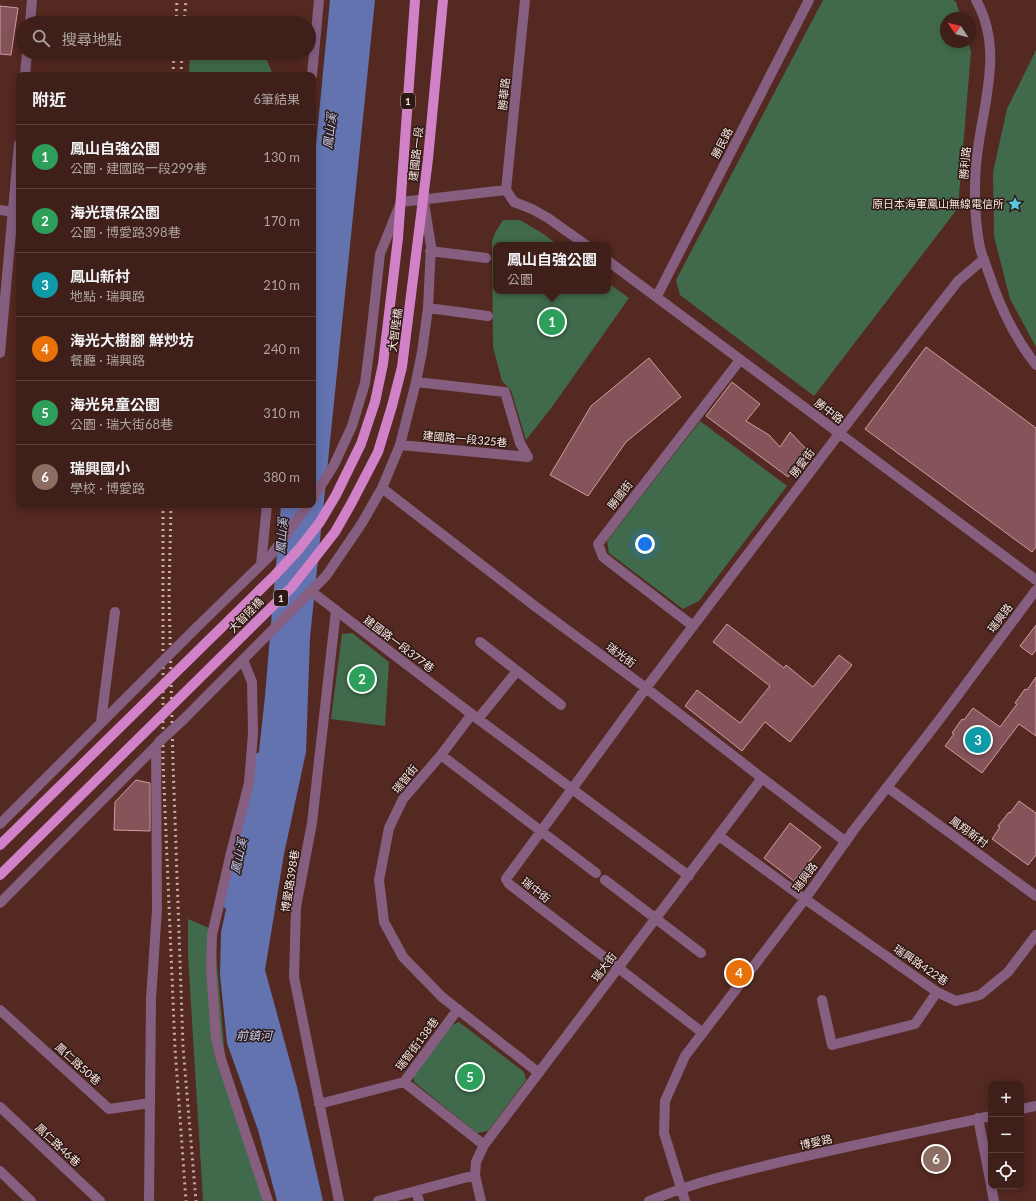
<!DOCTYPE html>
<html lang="zh-TW">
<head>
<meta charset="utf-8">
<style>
  body { margin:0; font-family:Lato,"Noto Sans TC",sans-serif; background:#462722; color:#f1f3f6 }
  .controls { position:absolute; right:12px; bottom:12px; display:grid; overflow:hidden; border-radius:8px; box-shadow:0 2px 10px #0003 }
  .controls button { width:36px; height:36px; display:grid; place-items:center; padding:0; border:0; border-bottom:1px solid #583d38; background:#3f1f19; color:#f1f3f6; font:20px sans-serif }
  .compass { position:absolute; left:940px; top:12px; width:36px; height:36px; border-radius:50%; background:#3f1f19; box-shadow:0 2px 10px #0003; rotate:305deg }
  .you { position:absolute; left:645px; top:544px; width:14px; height:14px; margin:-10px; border:3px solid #fff; border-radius:50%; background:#1a73e8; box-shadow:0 0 0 6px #1a73e833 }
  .badge { display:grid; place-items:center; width:26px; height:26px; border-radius:50%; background:#8c9099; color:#fff; font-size:13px; font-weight:700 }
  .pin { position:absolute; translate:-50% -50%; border:2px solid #fff; box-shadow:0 1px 4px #0006 }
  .popup { position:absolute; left:493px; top:242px; width:118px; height:52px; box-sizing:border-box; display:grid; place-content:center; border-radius:8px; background:#3f1f19; filter:drop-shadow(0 1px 3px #0005); font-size:13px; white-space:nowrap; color:#ada2a2 }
  .popup b { font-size:15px; color:#f1f3f6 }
  .popup::after { content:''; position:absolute; left:50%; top:100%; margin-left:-8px; border:8px solid transparent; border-top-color:#3f1f19 }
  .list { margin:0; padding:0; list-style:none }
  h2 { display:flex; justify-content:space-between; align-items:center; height:52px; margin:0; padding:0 16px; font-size:17px }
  h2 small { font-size:13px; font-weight:400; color:#ada2a2 }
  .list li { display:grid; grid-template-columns:26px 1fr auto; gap:12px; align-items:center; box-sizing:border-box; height:64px; padding:0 16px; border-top:1px solid #583d38 }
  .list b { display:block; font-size:15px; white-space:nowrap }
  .list p { margin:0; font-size:13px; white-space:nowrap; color:#ada2a2 }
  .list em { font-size:13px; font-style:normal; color:#ada2a2 }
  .icon { flex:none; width:22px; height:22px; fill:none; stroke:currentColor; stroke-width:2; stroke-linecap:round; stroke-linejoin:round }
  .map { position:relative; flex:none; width:1036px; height:1201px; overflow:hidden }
  .search { position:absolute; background:#3f1f19; box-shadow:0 2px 10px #0003; left:16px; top:16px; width:300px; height:44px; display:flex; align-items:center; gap:10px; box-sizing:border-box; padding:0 14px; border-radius:22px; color:#ada2a2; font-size:15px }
  .panel { position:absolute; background:#3f1f19; box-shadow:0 2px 10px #0003; left:16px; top:72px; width:300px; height:436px; border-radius:8px }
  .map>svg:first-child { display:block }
  .green { fill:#406a4b }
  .water { fill:#6273b0 }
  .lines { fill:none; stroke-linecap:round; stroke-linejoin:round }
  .river { stroke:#6273b0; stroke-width:22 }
  .building { fill:#84545a; stroke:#d19ba1 }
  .minor { stroke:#855e80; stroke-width:10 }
  .major { stroke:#d181c8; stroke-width:10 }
  .rail { stroke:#c9aca6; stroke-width:3; stroke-dasharray:2 4; stroke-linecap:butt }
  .minor-bridge { stroke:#855e80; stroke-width:10 }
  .major-bridge { stroke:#d181c8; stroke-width:10 }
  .labels { text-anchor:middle; stroke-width:3; stroke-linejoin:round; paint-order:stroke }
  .shield { fill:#2c1814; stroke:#bfa9a4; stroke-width:1 }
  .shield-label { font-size:10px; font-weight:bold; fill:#fee7e2 }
  .street-label { font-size:11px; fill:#fee7e2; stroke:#2c1814 }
  .poi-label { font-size:11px; fill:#fee7e2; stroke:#2c1814; text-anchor:end }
  .water-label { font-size:12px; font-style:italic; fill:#c4cff3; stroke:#2c1814 }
</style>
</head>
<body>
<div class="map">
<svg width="1036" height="1201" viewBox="0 0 1036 1201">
  <rect width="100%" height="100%" fill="#542921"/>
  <path class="green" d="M 823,0 L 953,0 L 956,2 L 961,18 L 946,18 L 946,42 L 968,42 L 971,52 L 958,208 L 814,396 L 680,295 L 676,280 Z
    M 1036,50 L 1036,347 L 1010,299 L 994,236 L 993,172 L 1007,109 Z
    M 190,53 L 264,53 L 273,75 L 189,75 Z
    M 503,220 L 520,220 L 542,233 L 558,245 L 496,245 L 496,291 L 608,291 L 608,283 L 629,298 L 552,407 L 526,440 L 511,390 L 502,381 L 493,347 L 492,241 L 495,233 Z
    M 700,421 L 787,486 L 699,601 L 683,609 L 609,553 L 607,541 Z
    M 352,633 L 389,662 L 385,726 L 331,719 L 342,634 Z
    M 188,919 L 214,930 L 225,1058 L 264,1201 L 203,1201 L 188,955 Z
    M 459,1022 L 524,1072 L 526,1080 L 488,1131 L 477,1133 L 414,1082 L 414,1074 L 450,1026 Z"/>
  <path class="water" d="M 330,0 L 375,0 L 310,638 L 306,752 L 284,854 L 265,970 L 297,1087 L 323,1201 L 277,1201 L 258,1130 L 227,1043 L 220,975 L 221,932 L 234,873 L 251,825 L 265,696 L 281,505 L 313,505 L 313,176 Z"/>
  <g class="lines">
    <path class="river" d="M 231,899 L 236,859 L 262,763"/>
  </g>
  <path class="building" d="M 0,6 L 18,8 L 11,55 L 0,54 Z
    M 926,347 L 1036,428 L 1036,547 L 1032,552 L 865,429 Z
    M 649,358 L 681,397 L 626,442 L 588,496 L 550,475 L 591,406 Z
    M 732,382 L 760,404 L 746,421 L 769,435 L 780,447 L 790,432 L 807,450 L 788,477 L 706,416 Z
    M 727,624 L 784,668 L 786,665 L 813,687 L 839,655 L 852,665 L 790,742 L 765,722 L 742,751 L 685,706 L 697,690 L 740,723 L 770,686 L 713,642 Z
    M 1036,625 L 1036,650 L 1032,655 L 1020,646 Z
    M 1036,677 L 1036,736 L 1019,724 L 982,773 L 945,746 L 954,734 L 952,733 L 962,719 L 964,720 L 973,708 L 1000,727 L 1017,704 L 1015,703 L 1025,689 L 1027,690 Z
    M 136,780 L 150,783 L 150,831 L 114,830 L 115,802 Z
    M 1019,801 L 1036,813 L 1036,855 L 1028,865 L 992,839 L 1000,827 L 998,826 L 1009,812 L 1010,813 Z
    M 790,823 L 821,847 L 794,881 L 764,858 Z"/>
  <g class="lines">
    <path class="minor" d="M 976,0 C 1006,53 980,111 976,166 C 974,188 975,221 979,242 C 980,252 985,262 988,271 C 999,305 1014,337 1036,365
      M 30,23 L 32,0
      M 25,75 L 27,53
      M 312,75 L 319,0
      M 506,190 L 525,0
      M 506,190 L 514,202 L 532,209 L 548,218 L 586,245
      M 0,210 L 13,212
      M 430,251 L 486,258
      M 608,261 L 1036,580
      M 657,296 L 809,0
      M 428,308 L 488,316
      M 0,353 L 19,144
      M 416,382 L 505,392 L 520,443 L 528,457
      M 400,445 L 528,457
      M 382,488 L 536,607 L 646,688 L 762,778 L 846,842
      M 313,498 L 334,465 L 352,426 L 365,383 L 371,336 L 380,254 L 401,202 L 506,190
      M 261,565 L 267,505
      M 312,592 L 478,719 L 689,876
      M 336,610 L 312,823 L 296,907 L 294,977 L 339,1201
      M 693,626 L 603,557 L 598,544 L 740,360
      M 196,628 L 271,555 L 308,505
      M 480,642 L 561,705
      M 243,660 L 252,682 L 253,733 L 249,783 L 231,853 L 212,935 L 211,969 L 216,1038 L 221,1059 L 268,1201
      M 472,714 L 441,755 L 403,799 L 389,828 L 379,880 L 384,922 L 403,957 L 442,997 L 539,1073
      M 478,719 L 517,671
      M 183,720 L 326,576 L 362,523 L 382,488 L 400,445 L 416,382 L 422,352 L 428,308 L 431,246 L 424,203
      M 101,722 L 115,612
      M 441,755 L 596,873
      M 887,787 L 1036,896
      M 0,824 L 151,673
      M 719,836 L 805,899 L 937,992 L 956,1001 L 980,995 L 1008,972 L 1036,935
      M 605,880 L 701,953
      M 0,903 L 158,744
      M 822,1000 L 832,1045 L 915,1024 L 937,992
      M 0,1010 L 109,1109 L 150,1103
      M 703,1033 L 509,884 L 506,879 L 646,688 L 839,434 L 958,281 L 984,259
      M 404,1082 L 484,1145
      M 319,1104 L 404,1082 L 458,1009
      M 0,1107 L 100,1201
      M 1021,1109 L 1036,1106
      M 978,1118 L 991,1185
      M 0,1171 L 31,1201
      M 991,1186 L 994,1201
      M 416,1191 L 419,1201
      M 149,1201 L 151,999 L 157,909 L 156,746
      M 378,1201 L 475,1175
      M 481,1201 L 475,1175 L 476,1162 L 484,1145 L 762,778
      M 649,1201 C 697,1181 747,1170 798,1158 C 862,1143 927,1130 991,1116
      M 685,1201 L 664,1133 L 665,1101 L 685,1056 L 805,899 L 853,831 L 940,719 L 1036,590"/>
    <path class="major" d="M 398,238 L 415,0
      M 418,239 L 428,159 L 443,0"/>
    <path class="rail" d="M 176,23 L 177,0
      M 184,23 L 186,0
      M 173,75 L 174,53
      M 181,75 L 182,53
      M 163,505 L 163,763 L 175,1048 L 186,1201
      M 171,505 L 169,594 L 173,762 L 183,1047 L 196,1201"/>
    <path class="minor-bridge" d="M 151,673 L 196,628
      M 159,742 L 183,720"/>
    <path class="major-bridge" d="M 0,845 L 275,575 L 299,549 L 320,522 L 336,495 L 361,444 L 375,402 L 383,364 L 398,238
      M 0,875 L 291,588 L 314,559 L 335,532 L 351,504 L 378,452 L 392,406 L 402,367 L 418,239"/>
  </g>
  <defs>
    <symbol id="sight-bare" viewBox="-9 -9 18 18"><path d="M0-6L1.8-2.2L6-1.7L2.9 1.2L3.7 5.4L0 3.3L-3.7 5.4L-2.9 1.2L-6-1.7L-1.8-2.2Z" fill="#55cadf" stroke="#2c1814" stroke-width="2.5" paint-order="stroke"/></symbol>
  </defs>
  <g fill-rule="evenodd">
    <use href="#sight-bare" x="1005" y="194" width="20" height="20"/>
  </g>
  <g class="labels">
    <g class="shield">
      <rect x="401" y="93" width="14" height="16" rx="3"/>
      <rect x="274" y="590" width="14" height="16" rx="3"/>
    </g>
    <g class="shield-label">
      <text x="408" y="105">1</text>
      <text x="281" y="602">1</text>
    </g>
    <g class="street-label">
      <text transform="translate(504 94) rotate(-84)" y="4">勝華路</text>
      <text transform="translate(722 143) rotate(-63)" y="4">勝民路</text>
      <text transform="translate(416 154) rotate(-84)" y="4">建國路一段</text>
      <text transform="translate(965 163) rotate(-85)" y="4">勝利路</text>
      <text transform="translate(395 330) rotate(-82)" y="4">大智陸橋</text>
      <text transform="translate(829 411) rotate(37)" y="4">勝中路</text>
      <text transform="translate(465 439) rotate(5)" y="4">建國路一段325巷</text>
      <text transform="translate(802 463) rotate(-53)" y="4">勝愛街</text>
      <text transform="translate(620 495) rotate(-52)" y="4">勝國街</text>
      <text transform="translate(246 615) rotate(-45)" y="4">大智陸橋</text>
      <text transform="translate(1000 618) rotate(-53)" y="4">瑞興路</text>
      <text transform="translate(399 644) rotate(37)" y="4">建國路一段377巷</text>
      <text transform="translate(621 655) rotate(36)" y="4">瑞光街</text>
      <text transform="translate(405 779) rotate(-51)" y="4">瑞智街</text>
      <text transform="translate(969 832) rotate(36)" y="4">鳳翔新村</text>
      <text transform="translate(805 877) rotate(-54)" y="4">瑞興路</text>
      <text transform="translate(290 881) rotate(-81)" y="4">博愛路398巷</text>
      <text transform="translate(536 890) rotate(38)" y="4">瑞中街</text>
      <text transform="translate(921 965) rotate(34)" y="4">瑞興路422巷</text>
      <text transform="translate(604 967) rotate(-53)" y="4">瑞大街</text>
      <text transform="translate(417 1044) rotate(-53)" y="4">瑞智街138巷</text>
      <text transform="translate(78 1064) rotate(42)" y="4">鳳仁路50巷</text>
      <text transform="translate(816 1142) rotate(-13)" y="4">博愛路</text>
      <text transform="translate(58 1145) rotate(43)" y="4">鳳仁路46巷</text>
    </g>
    <g class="poi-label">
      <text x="1004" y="208">原日本海軍鳳山無線電信所</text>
    </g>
    <g class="water-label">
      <text transform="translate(330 131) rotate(-83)" y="4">鳳山溪</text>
      <text transform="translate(282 536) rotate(-86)" y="4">鳳山溪</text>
      <text transform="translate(239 856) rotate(-78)" y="4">鳳山溪</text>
      <text x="254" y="1040">前鎮河</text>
    </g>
  </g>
</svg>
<div class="controls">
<button>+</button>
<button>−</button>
<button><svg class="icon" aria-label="locate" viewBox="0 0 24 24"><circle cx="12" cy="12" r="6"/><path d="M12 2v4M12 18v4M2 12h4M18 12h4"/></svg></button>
</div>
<svg class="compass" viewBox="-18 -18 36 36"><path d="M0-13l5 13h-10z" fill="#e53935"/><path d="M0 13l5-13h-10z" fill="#ada2a2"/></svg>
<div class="you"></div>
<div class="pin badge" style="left:552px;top:322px;background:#2e9e5b">1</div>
<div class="popup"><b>鳳山自強公園</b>公園</div>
<div class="pin badge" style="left:362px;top:679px;background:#2e9e5b">2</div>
<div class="pin badge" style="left:978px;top:740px;background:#0f9aa8">3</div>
<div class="pin badge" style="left:739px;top:973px;background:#e8710a">4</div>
<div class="pin badge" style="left:470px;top:1077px;background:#2e9e5b">5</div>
<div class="pin badge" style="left:936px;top:1159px;background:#8d6e63">6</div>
<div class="search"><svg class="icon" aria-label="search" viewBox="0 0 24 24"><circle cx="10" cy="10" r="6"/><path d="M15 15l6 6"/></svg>搜尋地點</div>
<section class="panel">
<h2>附近<small>6筆結果</small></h2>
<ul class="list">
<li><span class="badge" style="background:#2e9e5b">1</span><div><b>鳳山自強公園</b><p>公園 · 建國路一段299巷</p></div><em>130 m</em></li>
<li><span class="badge" style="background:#2e9e5b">2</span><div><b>海光環保公園</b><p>公園 · 博愛路398巷</p></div><em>170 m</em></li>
<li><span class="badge" style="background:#0f9aa8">3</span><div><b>鳳山新村</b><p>地點 · 瑞興路</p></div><em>210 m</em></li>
<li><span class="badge" style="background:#e8710a">4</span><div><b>海光大樹腳 鮮炒坊</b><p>餐廳 · 瑞興路</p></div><em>240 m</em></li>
<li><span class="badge" style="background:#2e9e5b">5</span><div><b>海光兒童公園</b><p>公園 · 瑞大街68巷</p></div><em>310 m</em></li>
<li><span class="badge" style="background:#8d6e63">6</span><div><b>瑞興國小</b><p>學校 · 博愛路</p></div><em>380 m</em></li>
</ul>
</section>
</div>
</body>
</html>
